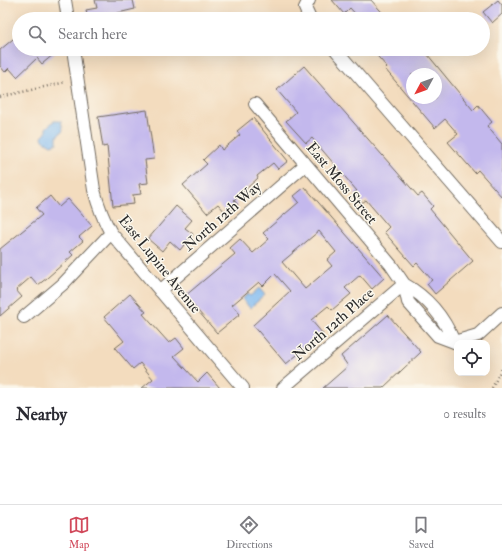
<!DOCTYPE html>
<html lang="en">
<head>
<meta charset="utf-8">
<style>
  body { margin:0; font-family:"IM FELL Double Pica",serif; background:#f2f2f3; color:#2b2b33 }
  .controls { position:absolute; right:12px; bottom:12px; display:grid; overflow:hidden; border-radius:8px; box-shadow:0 4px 16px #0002 }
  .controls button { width:36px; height:36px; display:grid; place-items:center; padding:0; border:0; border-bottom:1px solid #e1e1e2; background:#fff; color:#2b2b33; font:20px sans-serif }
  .compass { position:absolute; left:406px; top:68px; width:36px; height:36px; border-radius:50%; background:#fff; box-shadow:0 4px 16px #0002; rotate:229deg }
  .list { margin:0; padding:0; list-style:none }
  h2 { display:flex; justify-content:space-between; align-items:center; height:52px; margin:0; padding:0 16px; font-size:17px }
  h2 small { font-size:13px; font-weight:400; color:#7c7c81 }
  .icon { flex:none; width:22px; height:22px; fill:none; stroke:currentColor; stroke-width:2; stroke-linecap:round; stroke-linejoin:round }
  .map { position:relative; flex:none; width:502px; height:388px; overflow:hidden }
  .search { position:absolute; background:#fff; box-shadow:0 4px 16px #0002; left:12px; right:12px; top:12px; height:44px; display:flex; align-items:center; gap:10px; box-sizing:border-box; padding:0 14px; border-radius:22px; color:#7c7c81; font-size:15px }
  .sheet { height:116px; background:#fff }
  nav { display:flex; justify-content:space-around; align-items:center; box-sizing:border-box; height:56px; border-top:1px solid #e1e1e2; background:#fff; font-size:11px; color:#7c7c81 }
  nav a { display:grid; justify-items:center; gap:2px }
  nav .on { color:#d1495b }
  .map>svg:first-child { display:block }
  .water { fill:#7fb9f0; stroke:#55728e }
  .building { fill:#c3b8ed; fill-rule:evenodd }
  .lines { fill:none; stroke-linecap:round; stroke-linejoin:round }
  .street-casing { stroke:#71695e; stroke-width:14 }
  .path { stroke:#71695e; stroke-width:2.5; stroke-dasharray:1 3; stroke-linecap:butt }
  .street { stroke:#fff; stroke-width:12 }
  .labels { text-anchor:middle; stroke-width:3; stroke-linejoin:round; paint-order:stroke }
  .street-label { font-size:15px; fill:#2b2b2b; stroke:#fbf7ec }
</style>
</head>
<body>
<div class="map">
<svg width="502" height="388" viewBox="0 0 502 388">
  <rect width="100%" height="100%" fill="#fbf7ec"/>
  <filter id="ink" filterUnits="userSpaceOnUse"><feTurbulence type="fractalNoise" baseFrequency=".025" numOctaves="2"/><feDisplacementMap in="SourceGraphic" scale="8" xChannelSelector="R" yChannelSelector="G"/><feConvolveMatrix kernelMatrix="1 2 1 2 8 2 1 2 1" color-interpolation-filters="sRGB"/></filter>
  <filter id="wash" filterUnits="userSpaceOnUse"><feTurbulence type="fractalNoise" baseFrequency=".012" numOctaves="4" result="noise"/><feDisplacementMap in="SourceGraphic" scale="16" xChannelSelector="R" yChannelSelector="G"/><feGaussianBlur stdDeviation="0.9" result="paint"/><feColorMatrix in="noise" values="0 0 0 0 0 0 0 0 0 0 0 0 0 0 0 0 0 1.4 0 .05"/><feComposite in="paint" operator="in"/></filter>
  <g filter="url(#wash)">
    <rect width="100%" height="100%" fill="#f3dcbe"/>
    <path class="water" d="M 54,121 L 61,121 L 63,131 L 57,136 L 57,143 L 51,145 L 43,140 L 42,137 L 46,133 L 46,128 Z
      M 259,288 L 265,295 L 250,308 L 242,299 L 248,294 L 250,296 Z"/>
    <g id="blocks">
      <path class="building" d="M 95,0 L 133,0 L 135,9 L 105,16 L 105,19 L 88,19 L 86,10 L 97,8 Z
        M 332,0 L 371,0 L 388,19 L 360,19 L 350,8 L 344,14 Z
        M 498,0 L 502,5 L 502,14 L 492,23 L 483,12 Z
        M 19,34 L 19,49 L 60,49 L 42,64 L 37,58 L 17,77 L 9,68 L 5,72 L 0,66 L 0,50 Z
        M 371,49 L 423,49 L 473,110 L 478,105 L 492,122 L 487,126 L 502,144 L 502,197 L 478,170 L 475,173 L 448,142 L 458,134 L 445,119 L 435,128 L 385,69 L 387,67 ZM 412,74 L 436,74 L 436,98 L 412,98 Z
        M 304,66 L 418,196 L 422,193 L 433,206 L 430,209 L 473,261 L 435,294 L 427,284 L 432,280 L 417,263 L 414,266 L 384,232 L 389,227 L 366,200 L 362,203 L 354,193 L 357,191 L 312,138 L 306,143 L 286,121 L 296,112 L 277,90 Z
        M 147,110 L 154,159 L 145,160 L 148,183 L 139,184 L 141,194 L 133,195 L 134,204 L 113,206 L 107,146 L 103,147 L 98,117 Z
        M 253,118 L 288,161 L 278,169 L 273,163 L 257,176 L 258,178 L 234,200 L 238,205 L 227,214 L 218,204 L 207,213 L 183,185 L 207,164 L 203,160 L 219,145 L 222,150 L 240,135 L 237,131 Z
        M 305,187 L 384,278 L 372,289 L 360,275 L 345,288 L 351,294 L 332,310 L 328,306 L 311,320 L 323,334 L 286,364 L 253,325 L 290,291 L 275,274 L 263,286 L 259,282 L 232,305 L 240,314 L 217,333 L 185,296 L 235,254 L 230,248 L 240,239 L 253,253 L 269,239 L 263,233 L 299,202 L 294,196 ZM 319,231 L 336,252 L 327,260 L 332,266 L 305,289 L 282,262 Z
        M 50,196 L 59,207 L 68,199 L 92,226 L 79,237 L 83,241 L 70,252 L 73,255 L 47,278 L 38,285 L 31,277 L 16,290 L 22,297 L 0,316 L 0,249 L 42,215 L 36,208 Z
        M 176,206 L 192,220 L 185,228 L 193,234 L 180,250 L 170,241 L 162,251 L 148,239 Z
        M 130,294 L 146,312 L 143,314 L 169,343 L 176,338 L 184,348 L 174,356 L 198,382 L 207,373 L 220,388 L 142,388 L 153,379 L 140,363 L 133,369 L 115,348 L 124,341 L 104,317 Z
        M 388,315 L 421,352 L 383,388 L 323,388 L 348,366 L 341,356 Z"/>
    </g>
  </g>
  <g filter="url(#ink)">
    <use href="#blocks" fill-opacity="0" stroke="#71695e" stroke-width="1"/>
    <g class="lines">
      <defs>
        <path id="street" d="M 65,0 L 68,19
          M 309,0 L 305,8 L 310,19
          M 73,49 L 94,190 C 98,205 103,219 111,233 L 243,388
          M 335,49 L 502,242
          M 255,104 L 391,265 L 404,284 L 408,302 L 438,336 L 454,342
          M 404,284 C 427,297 444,317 454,342
          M 160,291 L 305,165
          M 24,317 L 63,284 L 111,233
          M 454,342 L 478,335 L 502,313
          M 283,388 L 404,284"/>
      </defs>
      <use href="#street" class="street-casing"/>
      <path class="path" d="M 0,97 L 66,82
        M 492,388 L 502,368"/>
      <use href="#street" class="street"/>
    </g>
  </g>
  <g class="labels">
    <g class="street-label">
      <text transform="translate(342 183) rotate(50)" y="5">East Moss Street</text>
      <text transform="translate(222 216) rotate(-41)" y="5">North 12th Way</text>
      <text transform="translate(160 264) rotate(51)" y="5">East Lupine Avenue</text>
      <text transform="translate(333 324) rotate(-41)" y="5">North 12th Place</text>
    </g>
  </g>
</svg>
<div class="controls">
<button><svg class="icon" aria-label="locate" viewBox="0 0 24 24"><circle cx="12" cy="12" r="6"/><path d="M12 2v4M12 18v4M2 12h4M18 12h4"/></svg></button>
</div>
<svg class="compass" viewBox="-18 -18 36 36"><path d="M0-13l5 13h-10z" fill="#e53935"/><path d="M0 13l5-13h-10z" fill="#7c7c81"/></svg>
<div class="search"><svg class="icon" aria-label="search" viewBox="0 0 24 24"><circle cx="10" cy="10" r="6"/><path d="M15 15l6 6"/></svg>Search here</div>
</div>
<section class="sheet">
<h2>Nearby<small>0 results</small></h2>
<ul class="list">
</ul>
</section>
<nav>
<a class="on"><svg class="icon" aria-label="map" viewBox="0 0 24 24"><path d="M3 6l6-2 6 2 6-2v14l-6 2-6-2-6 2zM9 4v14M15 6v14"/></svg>Map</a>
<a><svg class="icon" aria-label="directions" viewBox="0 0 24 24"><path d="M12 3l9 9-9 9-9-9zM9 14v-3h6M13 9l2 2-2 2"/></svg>Directions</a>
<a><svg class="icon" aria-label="saved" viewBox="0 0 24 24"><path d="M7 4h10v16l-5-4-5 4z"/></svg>Saved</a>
</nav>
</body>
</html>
